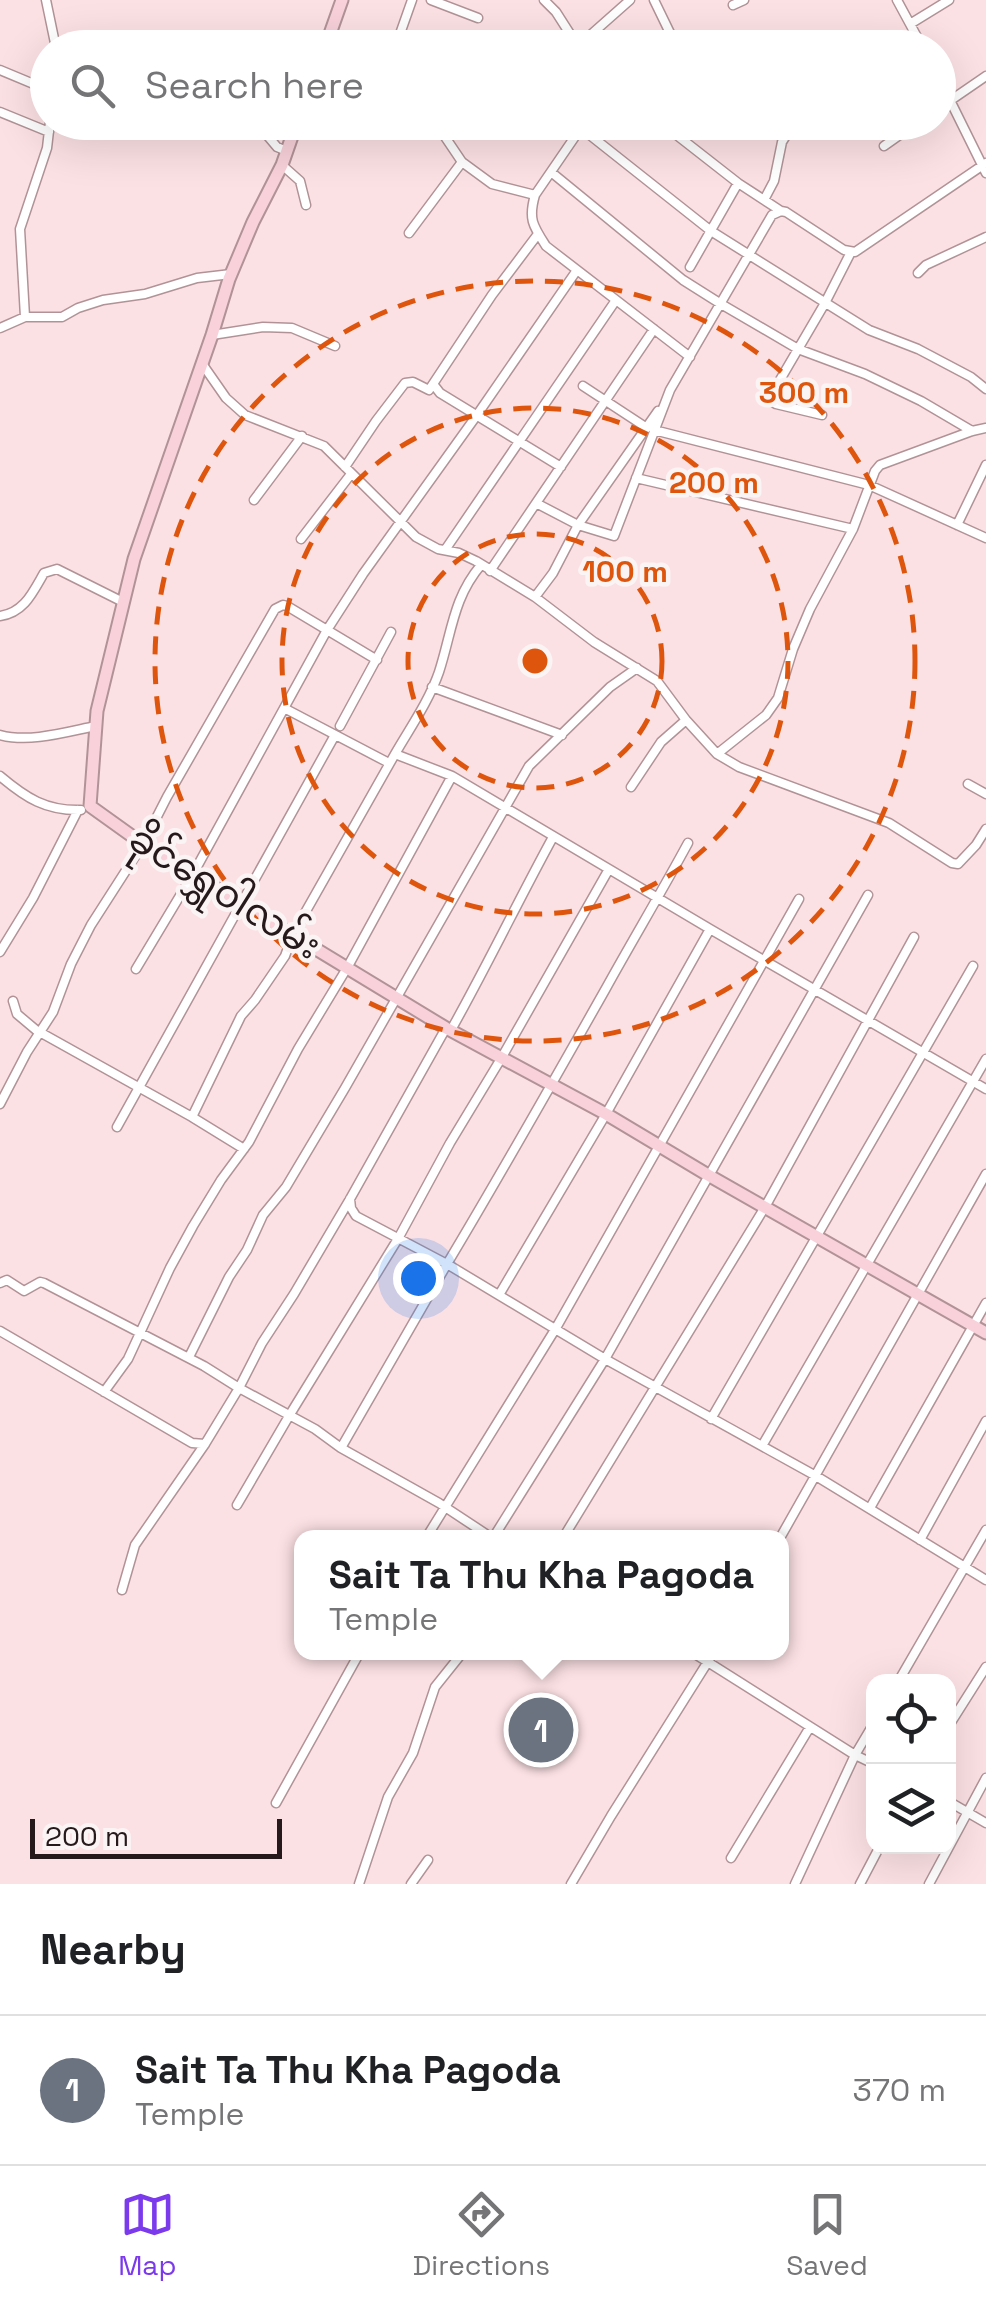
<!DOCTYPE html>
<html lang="en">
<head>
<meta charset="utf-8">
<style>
  body { margin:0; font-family:"Space Grotesk","Noto Sans Myanmar",sans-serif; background:#f6f6f6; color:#202124 }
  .controls { position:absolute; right:30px; bottom:30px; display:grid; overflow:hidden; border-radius:20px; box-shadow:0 10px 40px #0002 }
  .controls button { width:90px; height:90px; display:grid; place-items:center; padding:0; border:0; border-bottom:2px solid #e0e0e0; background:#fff; color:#202124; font:50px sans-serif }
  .scale { position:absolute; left:30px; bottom:25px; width:252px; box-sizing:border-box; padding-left:10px; border:5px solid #25191b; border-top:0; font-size:28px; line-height:35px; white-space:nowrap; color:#25191b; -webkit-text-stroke:8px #fbf4f5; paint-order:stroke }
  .you { position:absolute; left:418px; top:1278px; width:35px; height:35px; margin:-25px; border:8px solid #fff; border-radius:50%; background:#1a73e8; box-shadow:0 0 0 15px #1a73e833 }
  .badge { display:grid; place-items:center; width:65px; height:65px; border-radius:50%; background:#7c3aed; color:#fff; font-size:32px; font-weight:700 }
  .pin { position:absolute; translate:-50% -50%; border:5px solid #fff; box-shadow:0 2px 10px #0006 }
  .popup { position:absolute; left:294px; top:1530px; width:495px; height:130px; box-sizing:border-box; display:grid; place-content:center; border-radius:20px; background:#fff; filter:drop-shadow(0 2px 8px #0005); font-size:32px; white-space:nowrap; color:#757577 }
  .popup b { font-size:38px; color:#202124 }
  .popup::after { content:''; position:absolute; left:50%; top:100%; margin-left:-20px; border:20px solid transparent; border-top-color:#fff }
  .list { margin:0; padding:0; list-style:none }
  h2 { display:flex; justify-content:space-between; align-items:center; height:130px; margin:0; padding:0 40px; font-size:42px }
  h2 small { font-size:32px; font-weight:400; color:#757577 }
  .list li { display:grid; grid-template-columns:65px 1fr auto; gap:30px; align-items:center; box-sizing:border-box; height:150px; padding:0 40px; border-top:2px solid #e0e0e0 }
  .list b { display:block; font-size:38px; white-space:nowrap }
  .list p { margin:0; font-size:32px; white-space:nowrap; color:#757577 }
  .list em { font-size:32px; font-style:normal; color:#757577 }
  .icon { flex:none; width:55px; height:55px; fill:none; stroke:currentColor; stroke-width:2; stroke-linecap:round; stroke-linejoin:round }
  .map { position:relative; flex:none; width:986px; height:1884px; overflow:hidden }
  .search { position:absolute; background:#fff; box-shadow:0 10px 40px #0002; left:30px; right:30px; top:30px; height:110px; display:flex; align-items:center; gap:25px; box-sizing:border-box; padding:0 35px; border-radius:55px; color:#757577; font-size:38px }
  .sheet { height:280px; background:#fff }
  nav { display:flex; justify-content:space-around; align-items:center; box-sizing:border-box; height:140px; border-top:2px solid #e0e0e0; background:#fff; font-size:28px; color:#757577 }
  nav a { display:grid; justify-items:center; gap:5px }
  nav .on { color:#7c3aed }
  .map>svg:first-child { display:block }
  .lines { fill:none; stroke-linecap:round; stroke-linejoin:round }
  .street-casing { stroke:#b19397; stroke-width:11 }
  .secondary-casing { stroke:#b19397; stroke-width:15 }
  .street { stroke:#fff; stroke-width:8 }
  .secondary { stroke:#f8d1da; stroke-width:11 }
  .ring { fill:none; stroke:#de560d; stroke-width:5; stroke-dasharray:18 12 }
  .labels { text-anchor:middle; stroke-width:9; stroke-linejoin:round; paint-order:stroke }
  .street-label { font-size:38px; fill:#25191b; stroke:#fbf4f5 }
  .centre { fill:#de560d; stroke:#fbf4f5; stroke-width:5 }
  .ring-label { font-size:30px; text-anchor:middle; font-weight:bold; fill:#de560d; stroke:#fbf4f5; stroke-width:9; stroke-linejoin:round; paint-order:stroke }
</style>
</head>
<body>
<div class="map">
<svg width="986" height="1884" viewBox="0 0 986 1884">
  <rect width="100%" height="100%" fill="#fce1e4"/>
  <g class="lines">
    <defs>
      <path id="street" d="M 46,0 L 56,48
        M 431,0 L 478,18
        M 544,0 L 556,12 L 579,48
        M 654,0 L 670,33 L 669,40 L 660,48
        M 897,0 L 923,48
        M 733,5 L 744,0
        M 910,24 L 949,0
        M 578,46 L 630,0
        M 395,48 L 412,0
        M 906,48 L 919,40
        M 0,70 L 48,90
        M 938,76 L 986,173
        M 938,109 L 986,76
        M 0,112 L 49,132
        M 256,122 L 277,147 L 287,151
        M 435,122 L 462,162 L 492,184 L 535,195
        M 585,122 L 535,195 C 528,219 533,226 546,246 L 690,357
        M 660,122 L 738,183 L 781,211
        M 581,128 L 711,231 L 869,330 L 918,349 L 971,377 L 986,389
        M 884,146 L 918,122
        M 282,165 L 300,181 L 306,205
        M 551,172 L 683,280 L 721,304 L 798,349 L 865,374 L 921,401 L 972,431
        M 764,200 L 774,181 L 782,142 L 787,134 L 804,122
        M 409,233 L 462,162
        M 690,267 L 738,183
        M 918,273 L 926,265 L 986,237
        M 25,317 L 20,229 L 47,148 L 50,122
        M 0,328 L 25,317 L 62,317 L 78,308 L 103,300 L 145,294 L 197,278 L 231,274
        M 212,335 L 263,327 L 292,328 L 335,346
        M 203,365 L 226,398 L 245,415 L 324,446 L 416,537 L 438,549 L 459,553 L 476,561 L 535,597 L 594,642 L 657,681 L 686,720 L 717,754 L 739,767 L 889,823 L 952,863 L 958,864 L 976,845 L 986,829
        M 433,384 L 440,393 L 561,467
        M 583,386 L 647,428
        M 822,415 L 776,404 L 771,401 L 770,397 L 825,303 L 851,252
        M 654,430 L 869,485 L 986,538
        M 345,467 L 376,421 L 405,383 L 413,382 L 429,390 L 492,295 L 538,234
        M 636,478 L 853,529
        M 254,500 L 302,436
        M 536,503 L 578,525 L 614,536 L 670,390 L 772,215 L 781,211 L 786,212 L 844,250 L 855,252 L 986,163
        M 957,525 L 986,465
        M 301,539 L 351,474
        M 445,550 L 616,300
        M 490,571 L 654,329
        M 535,597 L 553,573 L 578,525 L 658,411
        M 0,616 C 24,613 33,592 44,573 L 57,569 L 123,602
        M 432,687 L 562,735
        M 284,708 L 389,763
        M 340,726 L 391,632
        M 0,735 C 30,743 66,732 96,726
        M 395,754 C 410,728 429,701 439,672 C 452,632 453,598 481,565
        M 717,754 L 766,715 L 778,698 L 793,649 L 810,609 L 853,529 L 875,471 L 880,465 L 972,431 L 986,428
        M 0,776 C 26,798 46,811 81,810
        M 968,784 L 986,794
        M 631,787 L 661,742 L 686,720
        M 688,843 C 661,893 632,941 605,990 C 553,1082 501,1174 447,1264 L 605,1359 L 816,1476 L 986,1580
        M 0,952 L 33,898 L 78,810
        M 136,969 L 193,874 L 327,630 L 377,660
        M 13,1001 L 17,1014 L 36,1030 L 192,1117 L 244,1149
        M 451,1030 C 487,966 518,901 553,837
        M 0,1104 L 27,1052 L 53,1012 L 71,964 L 91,925 L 143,844 L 167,797 L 275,609 L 283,605 L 287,606 L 327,630 L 363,574 L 477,415 L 577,270
        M 192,1117 L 241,1016 L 255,1000 L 285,956 L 293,934 L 395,754 L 452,776 L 710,929 L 986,1089
        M 117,1127 L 335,735
        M 350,1199 L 351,1208 L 356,1216 L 447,1264 L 341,1448 L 439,1503 L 492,1538
        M 0,1283 L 7,1280 L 24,1291 L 40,1282 L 44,1283 L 204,1366 L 239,1388 L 315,1429 L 341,1448
        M 499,1295 L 606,1114 L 710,929
        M 0,1331 L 192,1443 L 205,1444
        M 189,1357 L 229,1277 L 247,1250 L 263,1215 L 286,1187 L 345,1088 L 529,766 L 610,687 L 637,668
        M 104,1392 L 128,1359 L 170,1268 L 193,1226 L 221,1180 L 249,1142 L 298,1049 L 347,968 L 452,776
        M 711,1419 L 973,966
        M 762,1446 L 986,1059
        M 237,1505 L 289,1416 L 399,1237 L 450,1143 L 502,1057 L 609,869
        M 870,1508 L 986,1303
        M 426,1538 L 556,1328 L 799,899
        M 493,1538 L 605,1359 L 868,895
        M 563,1538 L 765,1207 L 914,937
        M 780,1538 L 986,1174
        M 920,1540 L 986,1421
        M 122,1590 L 135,1545 L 205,1444 L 239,1388 L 262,1343 L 294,1294 L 350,1199 L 446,1028
        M 692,1652 L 855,1755 L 874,1764
        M 898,1682 L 986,1530
        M 948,1727 L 986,1667
        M 948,1801 L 986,1823
        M 276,1803 L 360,1652
        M 731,1858 L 810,1727
        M 359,1884 L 388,1797 L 413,1753 L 435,1687 L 463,1652
        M 411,1884 L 428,1860
        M 571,1884 L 611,1816 L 714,1652
        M 795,1884 L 855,1755 L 874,1723
        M 860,1884 L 880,1846
        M 929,1884 L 986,1778"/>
      <path id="secondary" d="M 325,48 L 342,0
        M 297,122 L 282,165 L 253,222 L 229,279 L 212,335 L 134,559 L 97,711 L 90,806 L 143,844 L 446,1028 L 606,1114 L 708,1175 L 986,1333"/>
    </defs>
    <use href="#street" class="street-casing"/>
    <use href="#secondary" class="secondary-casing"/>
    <use href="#street" class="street"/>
    <use href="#secondary" class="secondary"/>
  </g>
  <g class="ring">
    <circle cx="535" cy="661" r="127"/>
    <circle cx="535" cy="661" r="253"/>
    <circle cx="535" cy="661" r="380"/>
  </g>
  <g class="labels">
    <g class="street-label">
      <text transform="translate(225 892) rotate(32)" y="13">ခိုင်ရွှေဝါလမ်း</text>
    </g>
  </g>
  <circle cx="535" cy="661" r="15" class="centre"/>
  <g class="ring-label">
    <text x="804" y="403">300 m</text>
    <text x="714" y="493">200 m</text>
    <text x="625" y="582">100 m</text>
  </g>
</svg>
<div class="controls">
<button><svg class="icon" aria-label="locate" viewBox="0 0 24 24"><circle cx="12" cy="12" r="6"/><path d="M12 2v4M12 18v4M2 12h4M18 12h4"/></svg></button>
<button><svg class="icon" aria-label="layers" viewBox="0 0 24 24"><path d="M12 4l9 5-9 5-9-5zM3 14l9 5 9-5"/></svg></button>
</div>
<div class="scale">200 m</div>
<div class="you"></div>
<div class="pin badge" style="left:541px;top:1730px;background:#6b7280">1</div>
<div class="popup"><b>Sait Ta Thu Kha Pagoda</b>Temple</div>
<div class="search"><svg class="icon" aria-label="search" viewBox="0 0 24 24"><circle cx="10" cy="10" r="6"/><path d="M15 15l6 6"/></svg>Search here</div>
</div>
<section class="sheet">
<h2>Nearby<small></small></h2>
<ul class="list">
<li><span class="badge" style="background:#6b7280">1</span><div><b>Sait Ta Thu Kha Pagoda</b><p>Temple</p></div><em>370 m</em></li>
</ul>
</section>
<nav>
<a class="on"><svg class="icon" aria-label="map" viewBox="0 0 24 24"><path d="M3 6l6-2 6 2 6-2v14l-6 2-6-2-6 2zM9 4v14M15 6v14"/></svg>Map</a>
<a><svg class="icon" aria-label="directions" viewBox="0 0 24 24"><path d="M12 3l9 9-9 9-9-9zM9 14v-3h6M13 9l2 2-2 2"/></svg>Directions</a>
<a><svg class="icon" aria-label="saved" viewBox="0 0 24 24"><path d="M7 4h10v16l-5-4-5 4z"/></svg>Saved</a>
</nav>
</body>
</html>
